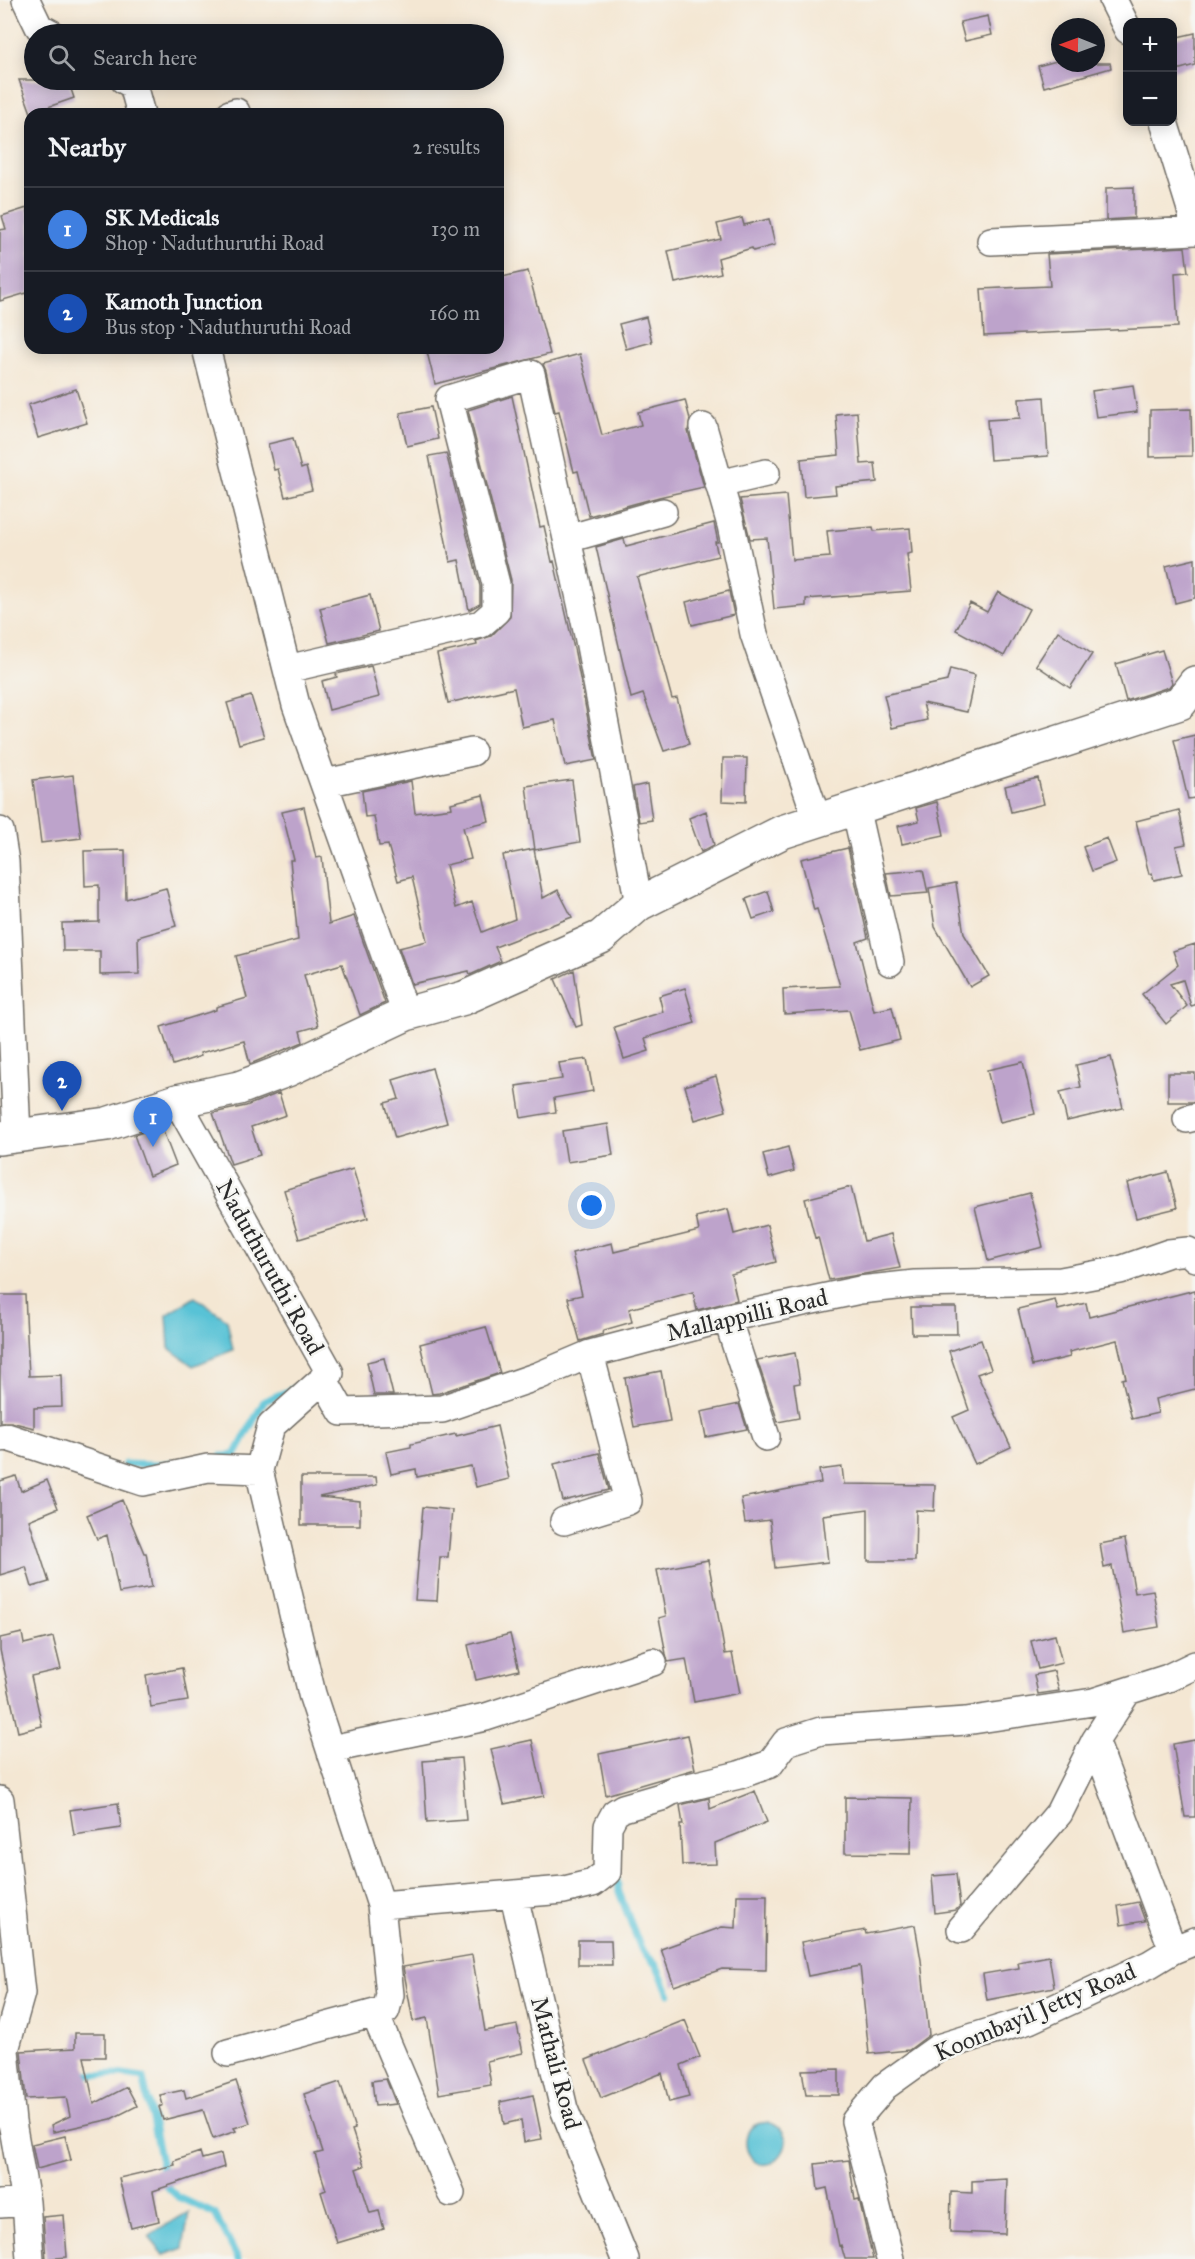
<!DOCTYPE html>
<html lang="en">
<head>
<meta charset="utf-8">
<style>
  body { margin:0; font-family:"IM FELL Great Primer",serif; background:#20242c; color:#f1f3f6 }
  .controls { position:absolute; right:18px; top:18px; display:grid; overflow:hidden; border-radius:12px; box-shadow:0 3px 15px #0003 }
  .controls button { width:54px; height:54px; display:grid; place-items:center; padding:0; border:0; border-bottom:2px solid #363941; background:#171b24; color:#f1f3f6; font:30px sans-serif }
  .compass { position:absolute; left:1051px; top:18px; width:54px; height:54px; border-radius:50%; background:#171b24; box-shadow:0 3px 15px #0003; rotate:271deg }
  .you { position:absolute; left:592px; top:1206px; width:21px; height:21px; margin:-15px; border:4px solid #fff; border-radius:50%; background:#1a73e8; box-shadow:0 0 0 9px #1a73e833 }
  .badge { display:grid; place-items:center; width:39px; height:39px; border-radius:50%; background:#0f766e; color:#fff; font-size:20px; font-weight:700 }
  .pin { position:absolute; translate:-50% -50px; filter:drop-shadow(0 2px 3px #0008) }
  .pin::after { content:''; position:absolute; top:32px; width:21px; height:18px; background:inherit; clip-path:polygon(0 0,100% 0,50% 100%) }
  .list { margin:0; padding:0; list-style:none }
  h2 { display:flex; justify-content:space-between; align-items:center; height:78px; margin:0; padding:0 24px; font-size:26px }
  h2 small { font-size:20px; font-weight:400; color:#9ea1a6 }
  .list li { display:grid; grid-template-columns:39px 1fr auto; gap:18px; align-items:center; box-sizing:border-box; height:84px; padding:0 24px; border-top:2px solid #363941 }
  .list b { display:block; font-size:22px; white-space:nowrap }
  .list p { margin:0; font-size:20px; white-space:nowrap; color:#9ea1a6 }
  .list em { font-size:20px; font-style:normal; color:#9ea1a6 }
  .icon { flex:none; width:33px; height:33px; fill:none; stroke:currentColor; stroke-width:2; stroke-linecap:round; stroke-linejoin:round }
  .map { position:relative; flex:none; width:1195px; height:2259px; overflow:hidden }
  .search { position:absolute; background:#171b24; box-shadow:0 3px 15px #0003; left:24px; top:24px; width:480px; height:66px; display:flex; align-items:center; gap:15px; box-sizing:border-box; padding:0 21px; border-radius:33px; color:#9ea1a6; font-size:22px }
  .panel { position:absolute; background:#171b24; box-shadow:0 3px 15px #0003; left:24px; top:108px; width:480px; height:246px; border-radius:18px }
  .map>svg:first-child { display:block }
  .water { fill:#59c2d6; stroke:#427680; stroke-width:1.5 }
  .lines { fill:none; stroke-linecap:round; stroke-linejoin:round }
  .stream { stroke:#59c2d6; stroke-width:7 }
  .building { fill:#bda3cb }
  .minor-casing { stroke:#716d66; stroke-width:30 }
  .major-casing { stroke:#716d66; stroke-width:36 }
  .minor { stroke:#fff; stroke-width:27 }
  .major { stroke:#fff; stroke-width:33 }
  .labels { text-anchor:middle; stroke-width:5; stroke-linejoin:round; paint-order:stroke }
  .street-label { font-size:24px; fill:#2b2b2b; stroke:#f6f6f2 }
</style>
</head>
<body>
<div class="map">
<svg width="1195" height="2259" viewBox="0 0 1195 2259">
  <rect width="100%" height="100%" fill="#f6f6f2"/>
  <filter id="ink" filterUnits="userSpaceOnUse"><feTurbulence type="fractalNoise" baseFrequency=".0167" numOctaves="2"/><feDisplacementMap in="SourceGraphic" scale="12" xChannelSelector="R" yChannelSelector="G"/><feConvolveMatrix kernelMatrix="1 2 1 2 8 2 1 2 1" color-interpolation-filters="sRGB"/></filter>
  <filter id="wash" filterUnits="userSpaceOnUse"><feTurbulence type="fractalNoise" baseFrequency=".008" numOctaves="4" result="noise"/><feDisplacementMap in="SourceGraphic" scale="24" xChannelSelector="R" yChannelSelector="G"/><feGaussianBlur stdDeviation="1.35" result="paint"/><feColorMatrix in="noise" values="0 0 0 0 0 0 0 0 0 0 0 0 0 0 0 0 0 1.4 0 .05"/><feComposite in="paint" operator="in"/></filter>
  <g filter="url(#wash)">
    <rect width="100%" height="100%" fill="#f4e7d3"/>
    <path class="water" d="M 195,1297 L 227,1320 L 233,1350 L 193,1366 L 169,1348 L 167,1315 Z
      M 768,2122 C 811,2136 765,2186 749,2154 C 744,2146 745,2130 755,2125 C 758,2123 765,2123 768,2122 Z
      M 189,2212 L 183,2248 L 164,2255 L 149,2237 L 160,2228 Z"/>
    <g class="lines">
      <path class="stream" d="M 221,1456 L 235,1455 L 264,1401 L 298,1387
        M 125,1464 L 152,1465 L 171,1463
        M 614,1875 L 616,1875 L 619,1892 L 641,1949 L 657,1966 L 669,1994
        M 80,2075 L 124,2074 L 143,2077 L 166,2186 L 178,2197 L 215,2214 L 238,2259"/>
    </g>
    <g id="blocks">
      <path class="building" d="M 988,16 L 992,35 L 965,41 L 960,22 Z
        M 1195,33 L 1195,65 L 1173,71 L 1173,38 Z
        M 1060,60 L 1060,63 L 1110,63 L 1111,68 L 1044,87 L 1038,66 Z
        M 19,80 L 68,80 L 74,98 L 31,113 Z
        M 1134,187 L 1134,218 L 1106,220 L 1106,188 Z
        M 27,208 L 30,219 L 30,292 L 0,301 L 0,230 L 6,229 L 2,216 Z
        M 742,218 L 744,225 L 769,219 L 775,245 L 753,251 L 752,248 L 718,258 L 721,273 L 675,283 L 668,251 L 721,239 L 717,224 Z
        M 1185,247 L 1188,272 L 1175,273 L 1178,327 L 984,336 L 981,289 L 1050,286 L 1047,254 Z
        M 528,271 L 550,354 L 435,384 L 426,348 L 498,348 L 498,278 Z
        M 646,317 L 652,342 L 626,349 L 619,324 Z
        M 580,354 L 602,435 L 641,425 L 638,412 L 685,400 L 690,419 L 688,431 L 704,487 L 659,497 L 589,516 L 578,471 L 574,472 L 559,411 L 555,412 L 546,371 L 543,364 Z
        M 1133,385 L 1137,412 L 1096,417 L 1092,391 Z
        M 76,389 L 87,423 L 38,438 L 28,405 Z
        M 512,396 L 540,527 L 544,526 L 552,562 L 554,561 L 575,653 L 596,760 L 565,766 L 555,720 L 522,727 L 514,688 L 448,703 L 437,654 L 477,645 L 476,641 L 491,636 L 510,617 L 511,580 L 468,410 Z
        M 1044,397 L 1048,456 L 990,460 L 987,420 L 1020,418 L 1019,399 Z
        M 431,407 L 438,439 L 407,446 L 400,413 Z
        M 1191,409 L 1192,456 L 1150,457 L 1150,410 Z
        M 857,412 L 861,464 L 875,463 L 877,482 L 835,486 L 836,494 L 804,497 L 801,459 L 839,455 L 836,414 Z
        M 293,438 L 301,469 L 306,467 L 312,490 L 285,497 L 278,469 L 274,470 L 268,444 Z
        M 446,453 L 480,586 L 480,604 L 469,610 L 459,560 L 450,562 L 429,456 Z
        M 786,495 L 792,560 L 830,557 L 827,531 L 873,527 L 874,531 L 910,528 L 912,553 L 907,554 L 911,591 L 806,599 L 806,606 L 774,609 L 767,538 L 750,539 L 740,499 Z
        M 714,523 L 718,542 L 715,542 L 718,556 L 637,577 L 654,640 L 656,640 L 672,699 L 677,698 L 689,744 L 664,751 L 643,694 L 631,698 L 596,547 L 624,539 L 626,546 Z
        M 1195,559 L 1195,598 L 1175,603 L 1166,566 Z
        M 729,591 L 734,615 L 692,625 L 686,602 Z
        M 998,592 L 1029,609 L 1004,656 L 956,630 L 970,603 L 987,612 Z
        M 370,595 L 379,631 L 329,643 L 320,608 Z
        M 1058,631 L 1092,654 L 1070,688 L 1036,665 Z
        M 1162,650 L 1172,683 L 1169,687 L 1126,701 L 1116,664 Z
        M 371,666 L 379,697 L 329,710 L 322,681 L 337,677 L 336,674 Z
        M 950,669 L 975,675 L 967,712 L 923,703 L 927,720 L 892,728 L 884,695 L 947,681 Z
        M 251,696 L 264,737 L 239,744 L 227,703 Z
        M 1195,735 L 1195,798 L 1188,799 L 1174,740 Z
        M 723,758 L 747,758 L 746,802 L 722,801 Z
        M 73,775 L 81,838 L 41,843 L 33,780 Z
        M 1038,778 L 1044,804 L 1011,812 L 1005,786 Z
        M 572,780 L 580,842 L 535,850 L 526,786 Z
        M 411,781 L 415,813 L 452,808 L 451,803 L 483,795 L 489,821 L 463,827 L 471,859 L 446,865 L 456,908 L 472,902 L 482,932 L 515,919 L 503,855 L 534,849 L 543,898 L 558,890 L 572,917 L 495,947 L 501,961 L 470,975 L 469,971 L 412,984 L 399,948 L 427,941 L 412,877 L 398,881 L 388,845 L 379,846 L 374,816 L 365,817 L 362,791 Z
        M 647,784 L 652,820 L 639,822 L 633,787 Z
        M 937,802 L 944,835 L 902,844 L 898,826 L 919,821 L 916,808 Z
        M 304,807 L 316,858 L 322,857 L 329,924 L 354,916 L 385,1003 L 360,1015 L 342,964 L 304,975 L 318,1026 L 300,1031 L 303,1042 L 250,1064 L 244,1041 L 200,1053 L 201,1056 L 173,1065 L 161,1027 L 216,1010 L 216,1007 L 247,998 L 236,956 L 298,940 L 290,860 L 294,860 L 282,812 Z
        M 1179,810 L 1186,844 L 1176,846 L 1182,874 L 1154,880 L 1152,873 L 1149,874 L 1136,821 Z
        M 706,811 L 714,845 L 701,852 L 689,818 Z
        M 1107,838 L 1116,862 L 1092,871 L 1083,847 Z
        M 848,848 L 868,938 L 857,942 L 874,1011 L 892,1007 L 900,1040 L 860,1050 L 849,1010 L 784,1014 L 783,989 L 840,986 L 817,909 L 814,910 L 801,859 Z
        M 125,850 L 126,899 L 166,888 L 176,926 L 138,937 L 139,974 L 100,975 L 100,951 L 63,951 L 62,923 L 99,922 L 99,885 L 85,886 L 84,851 Z
        M 923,870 L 928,893 L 891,896 L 886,873 Z
        M 956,883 L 964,934 L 989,976 L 970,987 L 935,927 L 929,888 Z
        M 768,891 L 774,912 L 753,919 L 746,899 Z
        M 1195,944 L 1195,1005 L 1191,1006 L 1183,980 L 1170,984 L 1187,1006 L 1166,1024 L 1142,994 L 1178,965 L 1173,951 Z
        M 574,970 L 582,1025 L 576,1027 L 555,979 Z
        M 685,988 L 695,1023 L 645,1038 L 649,1051 L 624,1059 L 614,1027 L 663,1012 L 659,996 Z
        M 1111,1057 L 1123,1108 L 1067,1121 L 1060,1092 L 1081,1087 L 1076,1065 Z
        M 587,1059 L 593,1091 L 554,1098 L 556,1112 L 521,1118 L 516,1086 L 562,1079 L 559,1063 Z
        M 1023,1062 L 1035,1114 L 1000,1122 L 987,1070 Z
        M 432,1068 L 447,1123 L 395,1138 L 385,1103 L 399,1099 L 393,1080 Z
        M 1168,1073 L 1195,1073 L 1195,1102 L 1168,1102 Z
        M 716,1076 L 726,1111 L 695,1120 L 685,1086 Z
        M 279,1093 L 286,1115 L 251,1127 L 260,1155 L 231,1164 L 213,1113 L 246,1106 Z
        M 608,1124 L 613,1155 L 567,1162 L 562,1131 Z
        M 161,1126 L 176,1165 L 149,1176 L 134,1135 Z
        M 788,1147 L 794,1171 L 769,1178 L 763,1154 Z
        M 353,1169 L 368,1218 L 299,1239 L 284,1190 Z
        M 1168,1172 L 1177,1208 L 1136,1218 L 1127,1183 Z
        M 851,1187 L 864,1241 L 891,1234 L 900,1268 L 829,1280 L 818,1237 L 815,1238 L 805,1199 Z
        M 1030,1193 L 1043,1247 L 988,1261 L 975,1207 Z
        M 728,1209 L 734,1234 L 767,1225 L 776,1262 L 731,1274 L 737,1300 L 697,1310 L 693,1292 L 629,1309 L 632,1322 L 604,1330 L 603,1334 L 580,1341 L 568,1298 L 582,1295 L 572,1253 L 612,1243 L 614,1252 L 699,1231 L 696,1217 Z
        M 1195,1290 L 1195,1389 L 1155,1399 L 1158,1413 L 1132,1419 L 1122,1379 L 1126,1378 L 1117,1340 L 1069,1352 L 1070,1357 L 1032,1366 L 1018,1309 L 1055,1300 L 1058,1310 L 1086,1303 L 1089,1317 Z
        M 0,1295 L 25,1295 L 29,1376 L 61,1375 L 62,1407 L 34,1408 L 34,1428 L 11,1422 L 0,1422 Z
        M 911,1307 L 956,1307 L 957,1334 L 912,1334 Z
        M 486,1327 L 500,1373 L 439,1393 L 432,1394 L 420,1344 Z
        M 981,1340 L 991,1369 L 977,1374 L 1011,1447 L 975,1464 L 953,1417 L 969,1410 L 949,1351 Z
        M 795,1353 L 800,1383 L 794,1384 L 799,1418 L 778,1422 L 757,1360 Z
        M 384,1358 L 393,1395 L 374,1395 L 367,1362 Z
        M 661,1371 L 670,1421 L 634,1427 L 625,1378 Z
        M 739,1404 L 747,1429 L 706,1437 L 701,1412 Z
        M 497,1426 L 509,1479 L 476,1487 L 471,1466 L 417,1477 L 416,1469 L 391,1474 L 386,1452 L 411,1447 L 411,1444 L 456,1434 L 456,1436 Z
        M 599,1453 L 609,1490 L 563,1501 L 554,1464 Z
        M 842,1467 L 844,1484 L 935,1485 L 934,1511 L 916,1510 L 915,1561 L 868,1561 L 868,1509 L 823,1515 L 828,1562 L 775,1568 L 770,1520 L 745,1523 L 741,1498 L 821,1483 L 819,1470 Z
        M 16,1476 L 21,1491 L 47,1480 L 58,1508 L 29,1520 L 49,1582 L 32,1587 L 26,1567 L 0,1575 L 0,1481 Z
        M 301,1477 L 376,1477 L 377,1485 L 319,1497 L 360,1501 L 360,1525 L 301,1525 Z
        M 122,1500 L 144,1553 L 146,1553 L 152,1587 L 119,1593 L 107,1535 L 97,1539 L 87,1515 Z
        M 423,1507 L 452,1510 L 448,1557 L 440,1557 L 437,1601 L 415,1600 Z
        M 1125,1539 L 1135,1593 L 1153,1590 L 1159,1627 L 1124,1633 L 1112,1566 L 1104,1568 L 1100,1544 Z
        M 708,1560 L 725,1654 L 732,1653 L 740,1693 L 694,1702 L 686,1659 L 668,1662 L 666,1654 L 659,1618 L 666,1616 L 657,1570 Z
        M 22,1633 L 24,1644 L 53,1637 L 61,1669 L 31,1676 L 42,1726 L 18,1732 L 0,1650 L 0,1638 Z
        M 510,1634 L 519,1670 L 476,1680 L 468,1645 Z
        M 1055,1635 L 1062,1663 L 1038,1669 L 1031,1641 Z
        M 182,1668 L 188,1701 L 151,1707 L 146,1675 Z
        M 1054,1671 L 1059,1691 L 1038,1694 L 1034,1675 Z
        M 688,1735 L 695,1769 L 606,1795 L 599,1754 Z
        M 532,1740 L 544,1796 L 504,1804 L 491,1749 Z
        M 1195,1740 L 1195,1817 L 1185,1817 L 1173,1744 Z
        M 461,1758 L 466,1820 L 427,1823 L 423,1761 Z
        M 755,1791 L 767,1822 L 715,1843 L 716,1864 L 682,1865 L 680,1825 L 683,1825 L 680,1805 L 709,1798 L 710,1809 Z
        M 845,1797 L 912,1798 L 911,1854 L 845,1853 Z
        M 118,1803 L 121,1828 L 74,1835 L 70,1810 Z
        M 956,1874 L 960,1906 L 956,1910 L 935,1913 L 932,1876 Z
        M 737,1895 L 767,1895 L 766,1970 L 722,1969 L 674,1986 L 661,1949 L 722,1927 L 736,1928 Z
        M 1138,1902 L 1145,1921 L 1121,1925 L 1118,1906 Z
        M 915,1925 L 921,1960 L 929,2035 L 909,2050 L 869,2054 L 860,1966 L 808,1976 L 801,1942 L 865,1930 L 866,1934 Z
        M 578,1940 L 611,1940 L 612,1965 L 578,1965 Z
        M 472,1955 L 485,2031 L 517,2025 L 523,2053 L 487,2061 L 491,2085 L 439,2094 L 427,2018 L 413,2021 L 403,1967 Z
        M 1049,1956 L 1054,1987 L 987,2000 L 983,1974 L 1019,1968 L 1018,1962 Z
        M 685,2020 L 700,2057 L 681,2065 L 689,2097 L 669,2102 L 662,2073 L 601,2098 L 586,2060 Z
        M 75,2033 L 105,2033 L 105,2057 L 84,2057 L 94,2104 L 127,2087 L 137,2106 L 111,2119 L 53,2132 L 51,2125 L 70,2116 L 66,2097 L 26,2099 L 21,2051 L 75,2048 Z
        M 839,2069 L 839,2095 L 806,2095 L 802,2070 Z
        M 386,2079 L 396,2104 L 375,2106 L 372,2081 Z
        M 236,2081 L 250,2123 L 234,2128 L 236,2131 L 213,2139 L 203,2110 L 163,2120 L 159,2107 L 163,2105 L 160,2095 L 184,2090 L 186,2098 Z
        M 340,2082 L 355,2129 L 352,2130 L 364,2166 L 356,2169 L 370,2213 L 379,2211 L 384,2229 L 337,2243 L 321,2192 L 326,2190 L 315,2154 L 323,2152 L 304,2094 Z
        M 533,2095 L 542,2139 L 524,2142 L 521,2120 L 504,2124 L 500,2102 Z
        M 65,2136 L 71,2160 L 37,2169 L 32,2144 Z
        M 200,2152 L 202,2159 L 221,2154 L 224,2167 L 153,2191 L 159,2221 L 131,2228 L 119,2178 L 175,2165 L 174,2161 Z
        M 849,2160 L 855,2200 L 859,2199 L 873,2259 L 845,2259 L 841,2245 L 839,2246 L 827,2188 L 818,2190 L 815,2164 Z
        M 1007,2179 L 1005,2234 L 950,2232 L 951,2192 L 972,2193 L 972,2181 Z
        M 64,2215 L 67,2257 L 46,2259 L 43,2217 Z"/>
    </g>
  </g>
  <g filter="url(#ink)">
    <use href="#blocks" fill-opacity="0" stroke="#716d66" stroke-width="1.5"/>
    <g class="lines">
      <defs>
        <path id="minor" d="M 26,0 L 39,27 L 52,34
          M 1113,0 L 1128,30
          M 124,80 L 133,85 L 141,114
          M 230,114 L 236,112
          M 1164,122 L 1190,206 L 1195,228
          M 991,241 L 1195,231
          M 206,348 L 296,705 L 406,1014
          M 703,427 L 731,525 L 754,634 L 817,819
          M 719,484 L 766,473
          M 567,539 L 663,512
          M 287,669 L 481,624 L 496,611 L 496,584 L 449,399 L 531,374 L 588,635 L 639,904
          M 325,783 L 472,752
          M 855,807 L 890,962
          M 0,831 L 5,862 L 17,1136
          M 1187,1119 L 1195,1117
          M 727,1318 L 766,1437
          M 323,1378 L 342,1412 L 442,1409 L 538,1376 L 590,1354 L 727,1318 L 860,1290 L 915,1284 L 1061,1281 L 1120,1270 L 1169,1253 L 1188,1251 L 1195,1258
          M 0,1438 L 7,1437 L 143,1482 L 208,1468 L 259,1470 L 271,1426 L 330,1373 L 177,1101
          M 259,1470 L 312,1694 L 381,1905 L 564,1890 L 593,1883 L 607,1872 L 608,1826 L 615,1813 L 623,1808 L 661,1797 L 672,1791 L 739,1775 L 770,1764 L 786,1742 L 821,1731 L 966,1721 L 1093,1702 L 1168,1678 L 1195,1665
          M 564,1521 L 628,1501 L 590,1354
          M 1127,1692 L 1095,1741 L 1173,1950
          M 331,1749 L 486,1717 L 653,1662
          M 0,1800 L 21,1993 L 5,2050 L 12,2122 L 26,2202 L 30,2259
          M 514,1896 L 564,2109 L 625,2259
          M 961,1929 L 1059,1813 L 1095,1741
          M 375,2014 L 451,2193
          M 228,2053 L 386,2010 L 390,1995 L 381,1905
          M 0,2204 L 26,2202
          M 890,2259 L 855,2121 L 885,2086 L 938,2048 L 1029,2020 L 1150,1964 L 1173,1950 L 1195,1941"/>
        <path id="major" d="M 0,1138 L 107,1124 L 177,1101 L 239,1088 L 287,1070 L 406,1014 L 464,998 L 601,937 L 639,904 L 782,832 L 1180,703 L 1195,683"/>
      </defs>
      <use href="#minor" class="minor-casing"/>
      <use href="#major" class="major-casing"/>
      <use href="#minor" class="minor"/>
      <use href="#major" class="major"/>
    </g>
  </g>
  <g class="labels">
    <g class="street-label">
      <text transform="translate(270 1267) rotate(61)" y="8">Naduthuruthi Road</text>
      <text transform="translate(747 1315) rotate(-13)" y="8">Mallappilli Road</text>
      <text transform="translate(1035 2012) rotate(-23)" y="8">Koombayil Jetty Road</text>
      <text transform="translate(556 2063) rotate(75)" y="8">Mathali Road</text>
    </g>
  </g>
</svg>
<div class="controls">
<button>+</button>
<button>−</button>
</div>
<svg class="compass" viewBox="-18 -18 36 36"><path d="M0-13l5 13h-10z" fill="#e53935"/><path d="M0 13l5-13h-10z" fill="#9ea1a6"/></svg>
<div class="you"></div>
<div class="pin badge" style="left:153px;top:1147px;background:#3f7fe0">1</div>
<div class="pin badge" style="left:62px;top:1111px;background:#1a4fb4">2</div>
<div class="search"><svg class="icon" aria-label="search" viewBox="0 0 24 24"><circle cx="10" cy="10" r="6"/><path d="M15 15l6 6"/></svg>Search here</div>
<section class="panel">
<h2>Nearby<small>2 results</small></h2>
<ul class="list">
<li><span class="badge" style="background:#3f7fe0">1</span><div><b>SK Medicals</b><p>Shop · Naduthuruthi Road</p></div><em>130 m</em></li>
<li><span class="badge" style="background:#1a4fb4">2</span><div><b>Kamoth Junction</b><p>Bus stop · Naduthuruthi Road</p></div><em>160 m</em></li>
</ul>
</section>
</div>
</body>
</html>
